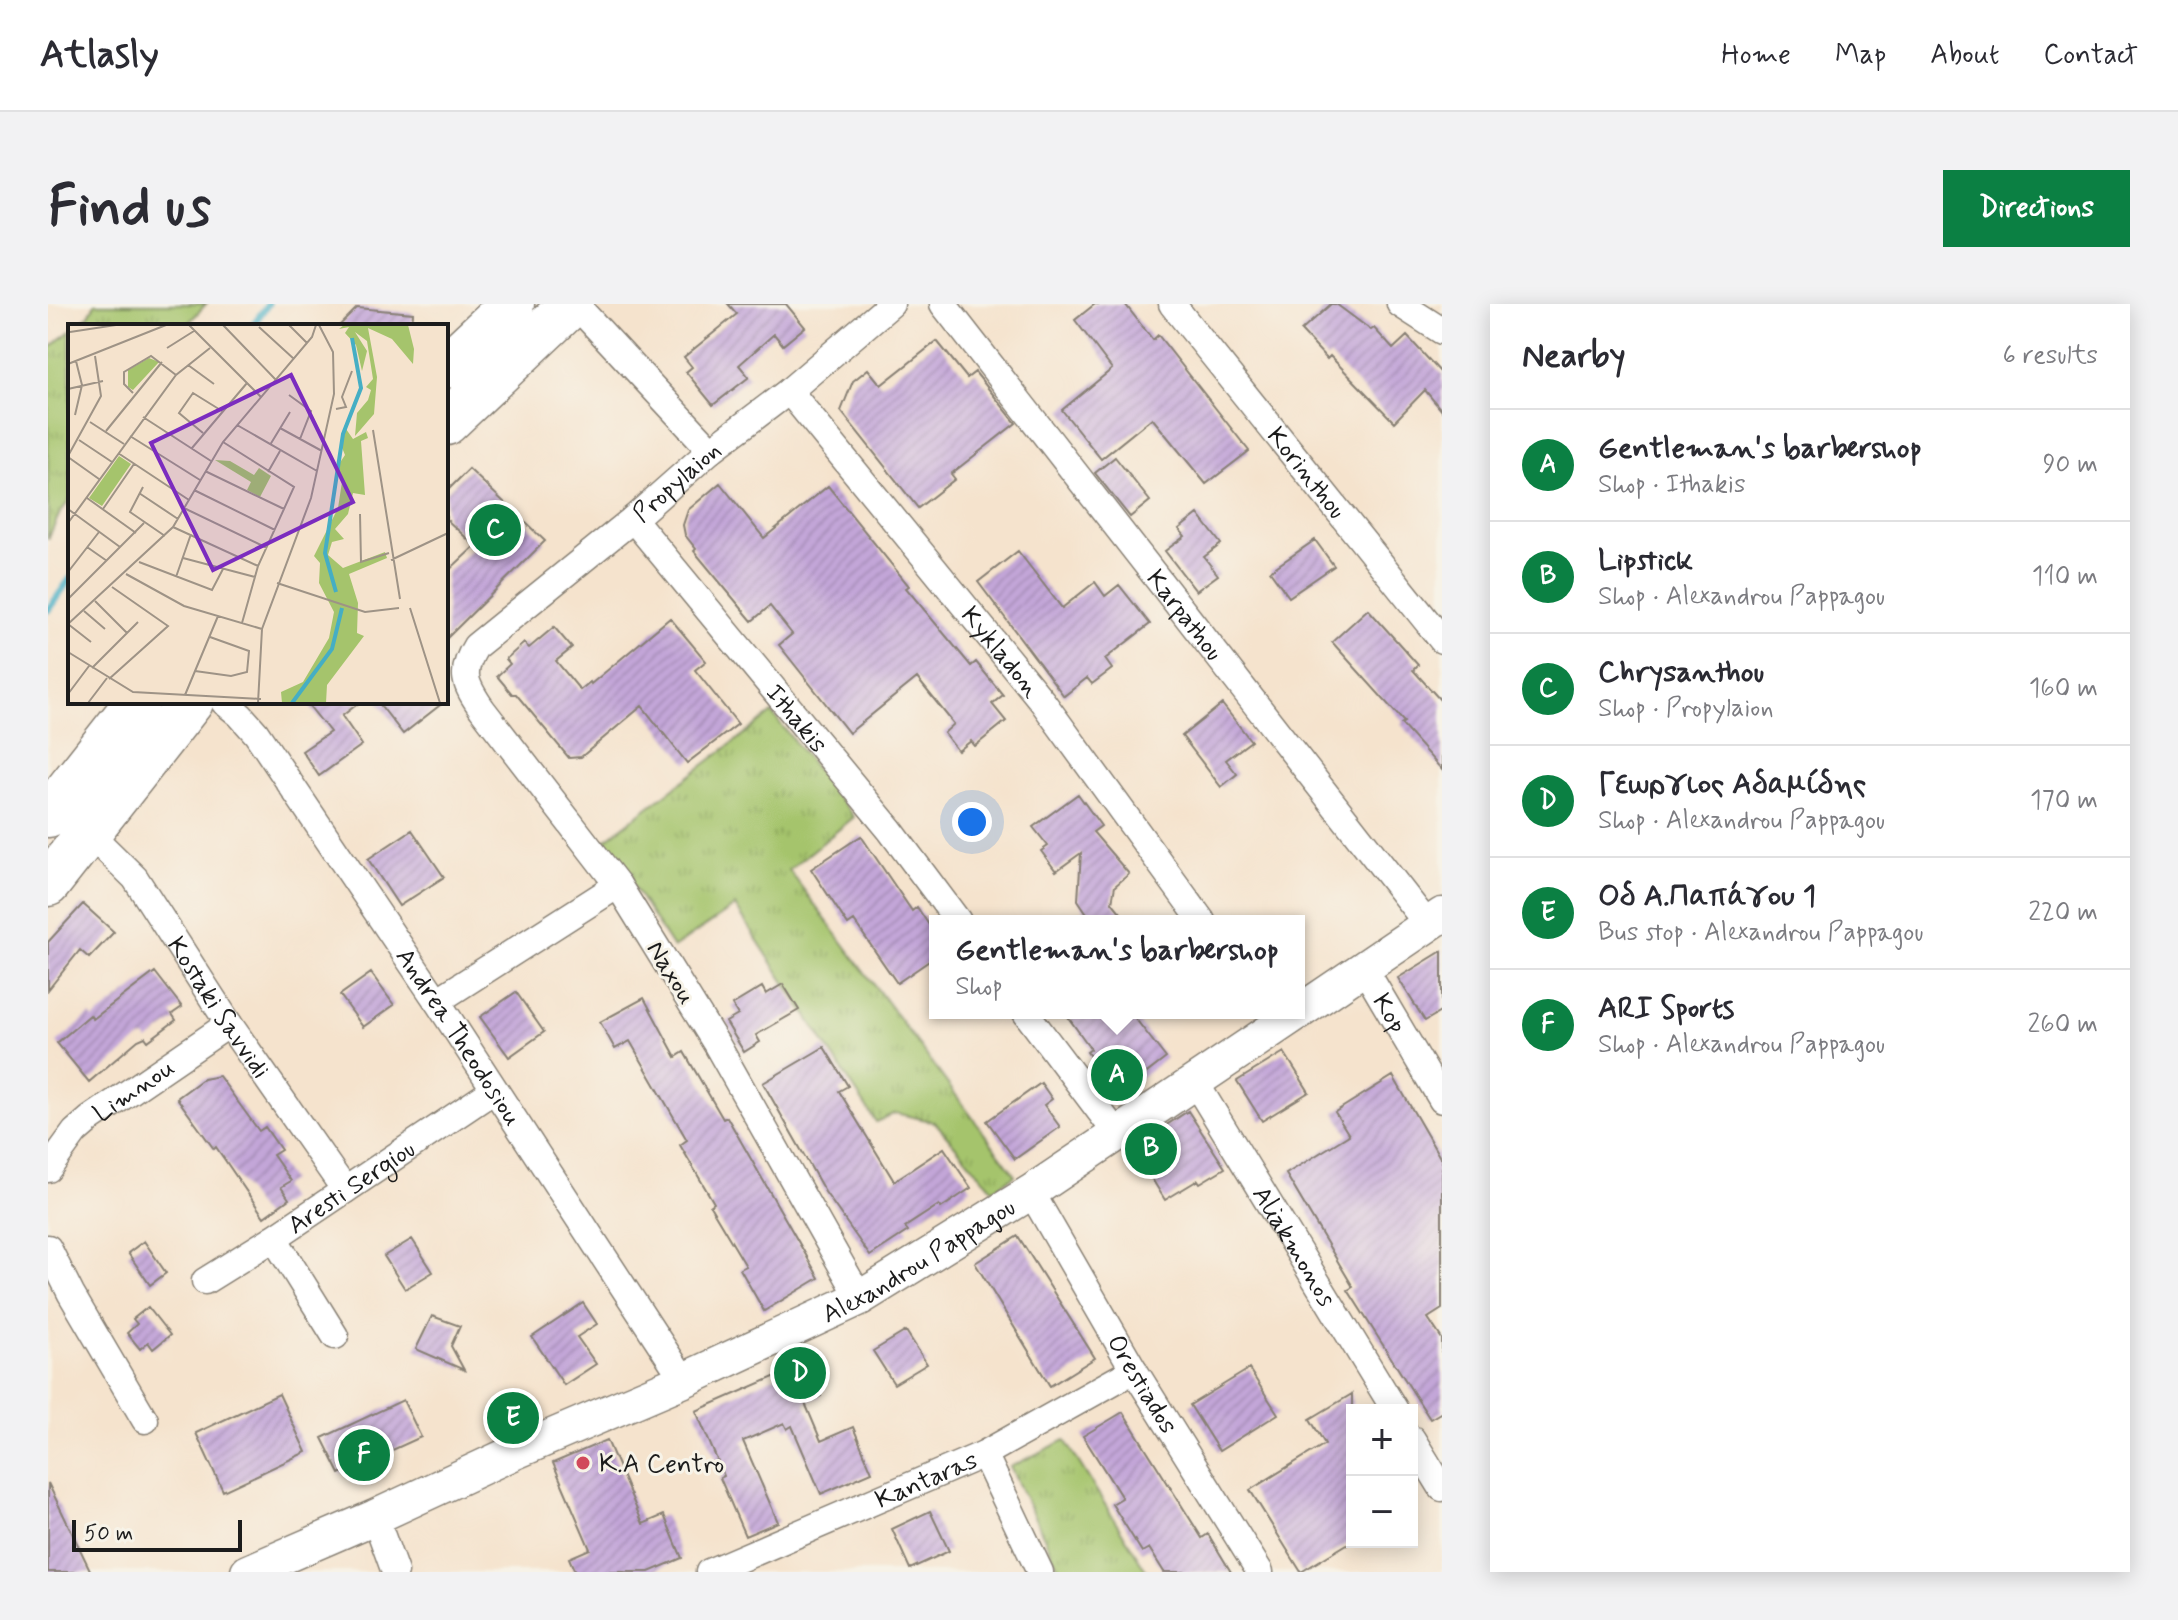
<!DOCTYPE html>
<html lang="en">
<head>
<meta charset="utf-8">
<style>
  body { margin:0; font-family:Mynerve,sans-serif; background:#f2f2f3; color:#2b2b33 }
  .controls { position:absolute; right:24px; bottom:24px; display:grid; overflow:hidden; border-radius:0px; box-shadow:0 4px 20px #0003 }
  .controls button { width:72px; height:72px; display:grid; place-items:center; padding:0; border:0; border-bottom:2px solid #e1e1e2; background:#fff; color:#2b2b33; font:40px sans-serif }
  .scale { position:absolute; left:24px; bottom:20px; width:170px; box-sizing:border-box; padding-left:8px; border:4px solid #1c1c1c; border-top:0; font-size:22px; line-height:28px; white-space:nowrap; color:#1c1c1c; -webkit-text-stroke:6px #f7f3e8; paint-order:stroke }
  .you { position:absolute; left:924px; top:518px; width:28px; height:28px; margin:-20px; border:6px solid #fff; border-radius:50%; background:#1a73e8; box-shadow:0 0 0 12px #1a73e833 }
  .badge { display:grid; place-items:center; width:52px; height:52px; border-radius:50%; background:#0b8043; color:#fff; font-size:26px; font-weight:700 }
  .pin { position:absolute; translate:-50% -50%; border:4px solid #fff; box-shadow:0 2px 8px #0006 }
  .popup { position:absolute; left:881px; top:611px; width:376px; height:104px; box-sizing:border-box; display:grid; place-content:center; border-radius:0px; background:#fff; filter:drop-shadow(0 2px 6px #0005); font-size:26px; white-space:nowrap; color:#7c7c81 }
  .popup b { font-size:30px; color:#2b2b33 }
  .popup::after { content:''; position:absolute; left:50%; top:100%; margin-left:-16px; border:16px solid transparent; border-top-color:#fff }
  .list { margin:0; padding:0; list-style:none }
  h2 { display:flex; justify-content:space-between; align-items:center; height:104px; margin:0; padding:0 32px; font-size:34px }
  h2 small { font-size:26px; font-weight:400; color:#7c7c81 }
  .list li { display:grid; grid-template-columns:52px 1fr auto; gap:24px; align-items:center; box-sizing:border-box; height:112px; padding:0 32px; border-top:2px solid #e1e1e2 }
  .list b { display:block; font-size:30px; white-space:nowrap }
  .list p { margin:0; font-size:26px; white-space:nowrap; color:#7c7c81 }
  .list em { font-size:26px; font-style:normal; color:#7c7c81 }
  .map { position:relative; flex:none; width:1394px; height:1268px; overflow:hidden; border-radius:0px }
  header { display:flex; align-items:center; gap:48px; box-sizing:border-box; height:112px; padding:0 40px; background:#fff; border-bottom:2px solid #e1e1e2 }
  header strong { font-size:38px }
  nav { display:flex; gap:44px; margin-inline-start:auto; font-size:28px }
  .intro { display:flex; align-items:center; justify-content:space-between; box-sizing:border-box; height:192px; padding:0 48px }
  h1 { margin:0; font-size:56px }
  .button { padding:20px 36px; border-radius:0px; background:#0b8043; color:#fff; font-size:28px; font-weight:700 }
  main { display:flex; gap:48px; padding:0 48px }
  aside { flex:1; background:#fff; border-radius:0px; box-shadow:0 4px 20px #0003 }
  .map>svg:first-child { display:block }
  .grass { fill:url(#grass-tufts); stroke:#607044; stroke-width:2 }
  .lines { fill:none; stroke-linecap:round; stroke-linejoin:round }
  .stream { stroke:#45aec4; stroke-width:7 }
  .building { fill:url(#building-hatch) }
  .minor-casing { stroke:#888074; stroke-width:29 }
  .tertiary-casing { stroke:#888074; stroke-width:37 }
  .trunk-casing { stroke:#888074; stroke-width:47 }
  .minor { stroke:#fff; stroke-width:26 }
  .tertiary { stroke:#fff; stroke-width:34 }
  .trunk { stroke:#fff; stroke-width:44 }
  .poi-dot { fill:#d1495b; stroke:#f7f3e8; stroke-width:3 }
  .labels { text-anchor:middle; stroke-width:6; stroke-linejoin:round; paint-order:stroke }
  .street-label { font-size:26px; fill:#1c1c1c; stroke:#f7f3e8 }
  .poi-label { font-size:26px; fill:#1c1c1c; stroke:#f7f3e8; text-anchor:start }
  .inset-river { fill:none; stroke:#45aec4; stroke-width:4 }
  .inset-road { fill:none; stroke:#9e9386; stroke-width:2 }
  .view { fill:#7b2cbf; fill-opacity:0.15; stroke:#7b2cbf; stroke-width:4 }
  .inset-edge { fill:none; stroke:#1c1c1c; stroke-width:4 }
</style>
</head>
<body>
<header>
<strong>Atlasly</strong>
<nav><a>Home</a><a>Map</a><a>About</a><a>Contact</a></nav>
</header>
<div class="intro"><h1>Find us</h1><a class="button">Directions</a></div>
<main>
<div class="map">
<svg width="1394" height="1268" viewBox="0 0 1394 1268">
  <defs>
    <pattern id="grass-tufts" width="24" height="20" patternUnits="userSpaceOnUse" patternTransform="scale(2)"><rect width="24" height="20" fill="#a5c46c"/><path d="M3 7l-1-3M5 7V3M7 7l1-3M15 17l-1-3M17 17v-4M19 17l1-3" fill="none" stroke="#8da85d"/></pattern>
    <pattern id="building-hatch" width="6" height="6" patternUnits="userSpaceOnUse" patternTransform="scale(2)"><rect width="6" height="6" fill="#c3a6d8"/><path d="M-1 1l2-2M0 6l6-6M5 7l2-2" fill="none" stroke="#a78eb9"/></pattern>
  </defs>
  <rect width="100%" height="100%" fill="#f7f3e8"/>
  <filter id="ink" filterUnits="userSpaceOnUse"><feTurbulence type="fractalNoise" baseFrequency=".0125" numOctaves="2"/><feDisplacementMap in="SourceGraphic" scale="16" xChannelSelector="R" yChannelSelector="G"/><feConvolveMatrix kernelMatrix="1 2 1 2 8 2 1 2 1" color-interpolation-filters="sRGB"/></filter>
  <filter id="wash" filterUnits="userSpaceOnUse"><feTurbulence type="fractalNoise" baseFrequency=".006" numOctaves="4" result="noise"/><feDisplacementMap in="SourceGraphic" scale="32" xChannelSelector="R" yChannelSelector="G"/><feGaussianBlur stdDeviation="1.8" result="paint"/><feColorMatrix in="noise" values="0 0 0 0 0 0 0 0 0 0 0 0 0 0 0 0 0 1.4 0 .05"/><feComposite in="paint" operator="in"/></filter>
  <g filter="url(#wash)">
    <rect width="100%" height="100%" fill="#f5e3cd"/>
    <path class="grass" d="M 47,0 L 158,0 L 138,22 L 28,22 L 41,11 Z
      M 22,27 L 22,195 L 11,211 L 0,235 L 0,46 Z
      M 724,409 L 806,513 L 741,566 L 967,871 L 945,886 L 887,818 L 847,809 L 828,818 L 687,602 L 625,644 L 556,537 Z
      M 1017,1136 L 1099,1268 L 1013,1268 L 962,1163 Z"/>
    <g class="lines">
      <path class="stream" d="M 204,22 L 220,0
        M 0,306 L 22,275"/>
    </g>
    <g id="blocks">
      <path class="building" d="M 680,0 L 738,0 L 757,23 L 735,41 L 726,30 L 691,61 L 701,73 L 665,101 L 638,68 L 644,63 L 636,53 L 689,10 Z
        M 1047,0 L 1077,0 L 1105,36 L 1110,31 L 1201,147 L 1158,180 L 1104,114 L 1053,155 L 1014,106 L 1064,65 L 1027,16 Z
        M 1283,0 L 1288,0 L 1323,26 L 1326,24 L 1345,45 L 1359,32 L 1394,70 L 1394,107 L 1377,86 L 1346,118 L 1282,52 L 1279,55 L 1253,27 Z
        M 309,4 L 365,9 L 364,22 L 291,22 Z
        M 889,37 L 919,74 L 927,68 L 968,119 L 903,170 L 907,175 L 870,204 L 793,107 L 805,77 L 820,65 L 833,81 Z
        M 1067,153 L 1102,197 L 1082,213 L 1047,169 Z
        M 421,165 L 497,237 L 398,335 L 398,269 L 427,242 L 398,215 L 398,188 Z
        M 672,179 L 716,234 L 780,182 L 861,282 L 858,284 L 923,362 L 928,358 L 955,391 L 944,400 L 958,417 L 927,442 L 923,437 L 910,447 L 896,429 L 906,420 L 869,374 L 801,429 L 731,341 L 744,330 L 722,302 L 704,317 L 646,247 L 648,245 L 637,231 L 635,221 L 640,206 Z
        M 1150,210 L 1173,240 L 1156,253 L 1170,271 L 1148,287 L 1117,247 L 1137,232 L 1131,225 Z
        M 1267,236 L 1286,262 L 1241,293 L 1222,267 Z
        M 970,247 L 1014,304 L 1047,278 L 1057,292 L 1071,281 L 1102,320 L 1057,355 L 1064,365 L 1044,380 L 1039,374 L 1016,392 L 930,278 Z
        M 1320,305 L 1370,361 L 1365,366 L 1394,398 L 1394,466 L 1353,420 L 1356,418 L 1284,338 Z
        M 622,314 L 658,357 L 647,366 L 690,420 L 639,459 L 594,402 L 533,453 L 521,454 L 468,390 L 464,390 L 449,372 L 462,360 L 458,355 L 476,339 L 481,344 L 506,323 L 524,344 L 508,357 L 532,386 L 542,378 L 543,380 Z
        M 258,398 L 312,398 L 294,412 L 314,441 L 271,472 L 254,447 L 282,428 Z
        M 330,398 L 396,398 L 355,430 Z
        M 1174,400 L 1203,437 L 1178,456 L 1189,470 L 1173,483 L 1134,432 Z
        M 1030,490 L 1053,522 L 1045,528 L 1081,570 L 1067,582 L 1064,598 L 1073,609 L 1062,617 L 1044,617 L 1030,596 L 1033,549 L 1008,567 L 993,547 L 1000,542 L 985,523 Z
        M 364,526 L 396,573 L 351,602 L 320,555 Z
        M 813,532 L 864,607 L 869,603 L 887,630 L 887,653 L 849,679 L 806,617 L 800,621 L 763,565 Z
        M 35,600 L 66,628 L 41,654 L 32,646 L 0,686 L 0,638 Z
        M 1394,647 L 1394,707 L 1377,717 L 1350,674 Z
        M 107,668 L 134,703 L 124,710 L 128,716 L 100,737 L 97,733 L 90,736 L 41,778 L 9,739 L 42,711 L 45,715 Z
        M 323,669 L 346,701 L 315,723 L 292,691 Z
        M 735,680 L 751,706 L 708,731 L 712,738 L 696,748 L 678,718 L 690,711 L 684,701 L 714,683 L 718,690 Z
        M 468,688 L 496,728 L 461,753 L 432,713 Z
        M 596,694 L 628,753 L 636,748 L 675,815 L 679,813 L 771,974 L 716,1007 L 692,965 L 698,962 L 662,902 L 666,899 L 632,841 L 639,836 L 582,737 L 567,745 L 552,718 Z
        M 1017,709 L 1083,709 L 1118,754 L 1082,782 L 1061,779 L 1039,748 L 1043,745 Z
        M 776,743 L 800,782 L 791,787 L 846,877 L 896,844 L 923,884 L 893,904 L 891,901 L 857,923 L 860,927 L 822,952 L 777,888 L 715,779 Z
        M 1236,748 L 1261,788 L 1214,817 L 1189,777 Z
        M 171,772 L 211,827 L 217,823 L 233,846 L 225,851 L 243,877 L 233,883 L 241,895 L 216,913 L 168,843 L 166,845 L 129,794 L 155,775 Z
        M 1345,772 L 1394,857 L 1394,1005 L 1380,1014 L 1394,1035 L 1394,1108 L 1382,1115 L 1300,986 L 1305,983 L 1238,870 L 1301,831 L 1287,808 Z
        M 993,779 L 1004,795 L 996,801 L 1012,823 L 967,855 L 939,817 Z
        M 1140,807 L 1177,864 L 1152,879 L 1150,876 L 1117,896 L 1088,849 L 1119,830 L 1114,824 Z
        M 970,932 L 1047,1054 L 1002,1082 L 927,959 Z
        M 364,935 L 385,968 L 357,985 L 336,952 Z
        M 96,937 L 118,969 L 102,981 L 80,949 Z
        M 535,999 L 549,1020 L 529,1033 L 548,1060 L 516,1081 L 484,1033 Z
        M 100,1003 L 122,1031 L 105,1045 L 100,1038 L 92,1045 L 79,1029 L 89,1020 L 85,1015 Z
        M 384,1012 L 412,1022 L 403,1042 L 416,1066 L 368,1045 Z
        M 858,1027 L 879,1060 L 846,1080 L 825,1047 Z
        M 758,1059 L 773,1092 L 757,1099 L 773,1137 L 805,1123 L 824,1168 L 773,1190 L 744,1122 L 739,1125 L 736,1119 L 695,1137 L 730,1218 L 697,1232 L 672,1174 L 676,1172 L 648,1107 Z
        M 1201,1065 L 1230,1110 L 1171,1147 L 1142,1101 Z
        M 231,1090 L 258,1148 L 175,1187 L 148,1129 Z
        M 1304,1090 L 1304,1237 L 1253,1268 L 1202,1186 L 1277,1140 L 1262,1115 Z
        M 355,1096 L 373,1133 L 292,1170 L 274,1134 Z
        M 1075,1108 L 1154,1234 L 1160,1230 L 1183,1268 L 1116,1268 L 1101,1244 L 1094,1248 L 1064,1200 L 1074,1194 L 1035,1132 Z
        M 559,1136 L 595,1220 L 616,1211 L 634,1254 L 601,1268 L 527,1268 L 521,1254 L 542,1245 L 505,1159 Z
        M 0,1179 L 43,1268 L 0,1268 Z
        M 882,1207 L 901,1247 L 862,1265 L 844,1225 Z"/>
    </g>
  </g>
  <g filter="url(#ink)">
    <use href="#blocks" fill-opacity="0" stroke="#888074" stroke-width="2"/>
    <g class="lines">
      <defs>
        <g id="minor">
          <path d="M 527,0 L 663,146"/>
          <path id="s1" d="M 895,0 L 1380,621"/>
          <path id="s2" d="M 1124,0 L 1394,336"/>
          <path d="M 1352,0 L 1394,27"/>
          <path id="s3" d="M 741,87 L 994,397 L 1154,617"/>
          <path id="s4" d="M 585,215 L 842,526 L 910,617"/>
          <path id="s5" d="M 176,398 L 192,411 L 208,429 L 389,697 L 636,1076"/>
          <path id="s6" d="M 40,528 L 87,574 L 181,720 L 297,886"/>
          <path id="s7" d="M 1316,664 L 1394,796"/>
          <path d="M 389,697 L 570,581"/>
          <path d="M 978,709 L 1069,830"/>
          <path id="s8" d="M 1147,778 L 1347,1106"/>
          <path id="s9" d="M 0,865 L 27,828 L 42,815 L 181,720"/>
          <path id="s10" d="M 983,888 L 1086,1066 L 1212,1268"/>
          <path d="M 226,934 L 287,1032"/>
          <path d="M 0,944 L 23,990 L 97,1116"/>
          <path id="s11" d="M 157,977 L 226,934 L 446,786"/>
          <path id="s12" d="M 812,994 L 669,741 L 570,581 L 434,405 C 417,380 411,369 428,342 L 585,215 L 663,146 L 741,87 L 843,0"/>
          <path d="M 1364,1135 L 1394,1184"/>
          <path d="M 936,1150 L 992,1268"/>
          <path d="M 327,1213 L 347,1268"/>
          <path id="s13" d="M 661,1268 L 936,1150 L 1086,1066"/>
        </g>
        <g id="tertiary">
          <path d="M 1251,708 L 1394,611"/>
          <path id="s14" d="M 200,1268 L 327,1213 L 467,1148 L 636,1076 L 812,994 L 983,888 L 1249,709"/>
        </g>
        <path id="trunk" d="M 398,62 L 464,0
          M 398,119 L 524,0
          M 0,511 L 89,398
          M 0,580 L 143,398"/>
      </defs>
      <use href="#minor" class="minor-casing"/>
      <use href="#tertiary" class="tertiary-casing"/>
      <use href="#trunk" class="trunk-casing"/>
      <use href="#minor" class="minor"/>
      <use href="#tertiary" class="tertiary"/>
      <use href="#trunk" class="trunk"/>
    </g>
  </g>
  <circle class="poi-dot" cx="535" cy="1159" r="8"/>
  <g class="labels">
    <g class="street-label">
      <text dy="9" stroke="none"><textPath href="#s2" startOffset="216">Korinthou</textPath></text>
      <text dy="9" stroke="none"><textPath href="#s12" startOffset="1030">Propylaion</textPath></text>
      <text dy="9" stroke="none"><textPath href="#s1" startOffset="394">Karpathou</textPath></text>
      <text dy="9" stroke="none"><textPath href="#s3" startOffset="336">Kykladon</textPath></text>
      <text dy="9" stroke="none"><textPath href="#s4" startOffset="258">Ithakis</textPath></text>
      <text transform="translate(624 668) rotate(58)" y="9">Naxou</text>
      <text dy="9" stroke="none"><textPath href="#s6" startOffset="220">Kostaki Savvidi</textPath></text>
      <text dy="9" stroke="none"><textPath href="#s7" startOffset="52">Kop</textPath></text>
      <text dy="9" stroke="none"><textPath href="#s5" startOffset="410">Andrea Theodosiou</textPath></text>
      <text dy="9" stroke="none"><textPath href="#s9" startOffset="118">Limnou</textPath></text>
      <text dy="9" stroke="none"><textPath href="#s11" startOffset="174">Aresti Sergiou</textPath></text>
      <text dy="9" stroke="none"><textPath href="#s8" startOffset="192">Aliakmonos</textPath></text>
      <text dy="9" stroke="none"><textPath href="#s14" startOffset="740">Alexandrou Pappagou</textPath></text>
      <text dy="9" stroke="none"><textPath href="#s10" startOffset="222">Orestiados</textPath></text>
      <text dy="9" stroke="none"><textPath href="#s13" startOffset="236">Kantaras</textPath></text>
    </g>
    <g class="poi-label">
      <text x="551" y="1168">K.A Centro</text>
    </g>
  </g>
  <g transform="translate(20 20)">
    <rect width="380" height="380" fill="#f5e3cd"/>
    <path d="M 276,1 L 340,1 L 346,25 L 345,40 L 324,15 L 300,4 L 309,53 L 306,90 L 287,112 L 289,89 L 300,76 L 303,66 L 298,63 L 305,55 L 299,17 L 287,8 L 299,27 L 294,47 L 288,21 L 277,9 L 281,3 L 271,5 ZM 81,34 L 91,38 L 65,66 L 60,63 L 60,46 ZM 278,105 L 285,115 L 298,108 L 300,114 L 293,117 L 297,171 L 285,169 L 280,190 L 267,205 L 276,215 L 264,218 L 260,231 L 275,244 L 317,228 L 319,234 L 281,250 L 290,279 L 289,309 L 296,312 L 259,361 L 258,379 L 214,379 L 213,368 L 235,358 L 261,314 L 266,288 L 251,259 L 252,239 L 246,232 L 270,184 L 274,158 L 269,143 L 277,131 L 273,121 ZM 51,132 L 63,140 L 34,182 L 21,174 ZM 147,136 L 162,137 L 186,151 L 191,144 L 203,152 L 192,173 L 179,166 L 183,158 Z" fill="#a5c46c"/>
    <path class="inset-river" d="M 268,268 L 257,229 L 275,110 L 293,64 L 284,14M 224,379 L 264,325 L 274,284"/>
    <path class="inset-road" d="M 121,1 L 193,73M 155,1 L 208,56M 221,1 L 239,19M 191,3 L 226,35M 2,8 L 48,1M 99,24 L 126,7M 0,40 L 98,1M 120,41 L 146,60M 0,65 L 35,57M 65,69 L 56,60 L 56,48 L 83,32 L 108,51M 221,71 L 243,87 L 232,115M 268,85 L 278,83 L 274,73 L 284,47M 7,91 L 14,61 L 8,37M 75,93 L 143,137M 22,98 L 56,120M 169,101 L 249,147M 212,104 L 254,127M 305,106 L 332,275M 38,107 L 94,38M 135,109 L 111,89 L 125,69 L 154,87M 62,112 L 132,156M 11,116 L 44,138M 155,118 L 226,163 L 190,242 L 174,299M 202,121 L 222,88M 124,124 L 179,59M 50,129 L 121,176M 0,132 L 33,72 L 27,32M 0,133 L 31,155M 137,147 L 216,185M 200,148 L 212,127M 75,163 L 62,188 L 97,212M 126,166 L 207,206M 71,169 L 110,195M 19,174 L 68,209M 116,184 L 199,224M 0,185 L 52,223M 35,185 L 66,140M 292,190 L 293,238 L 321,229M 0,199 L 108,51 L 142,24M 105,203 L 190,242M 19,223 L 39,237M 115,234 L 187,253M 323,236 L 380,209M 71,238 L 144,266 L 155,245M 0,248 L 31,208M 58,250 L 116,282 L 194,305M 108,253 L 123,210M 209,259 L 297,288 L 331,284M 0,275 L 76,199M 27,277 L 59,309M 342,284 L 372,379M 16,287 L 37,305M 0,300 L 105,203 L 155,118 L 244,13 L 248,1M 0,300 L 23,318M 0,328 L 65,368 L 193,375M 24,344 L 70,298M 127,347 L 163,352 L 179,348 L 181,327 L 142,313M 41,355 L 100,302 L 44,263M 0,370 L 21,342M 117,371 L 150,292M 20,379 L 39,354M 190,379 L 194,305 L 243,174 L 266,70 L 265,28 L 251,1"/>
    <path class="view" d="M 223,51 L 285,178 L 145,246 L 83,119 Z"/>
    <rect width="380" height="380" class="inset-edge"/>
  </g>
</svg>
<div class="controls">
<button>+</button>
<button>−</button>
</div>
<div class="scale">50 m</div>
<div class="you"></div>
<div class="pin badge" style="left:1069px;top:771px">A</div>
<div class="popup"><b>Gentleman's barbershop</b>Shop</div>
<div class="pin badge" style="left:1103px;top:845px">B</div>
<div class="pin badge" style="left:447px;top:226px">C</div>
<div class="pin badge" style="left:752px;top:1069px">D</div>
<div class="pin badge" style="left:465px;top:1114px">E</div>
<div class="pin badge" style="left:316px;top:1151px">F</div>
</div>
<aside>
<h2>Nearby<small>6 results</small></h2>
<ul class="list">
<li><span class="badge">A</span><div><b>Gentleman's barbershop</b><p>Shop · Ithakis</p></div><em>90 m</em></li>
<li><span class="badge">B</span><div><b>Lipstick</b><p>Shop · Alexandrou Pappagou</p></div><em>110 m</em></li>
<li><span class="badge">C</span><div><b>Chrysanthou</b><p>Shop · Propylaion</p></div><em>160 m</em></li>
<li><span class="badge">D</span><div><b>Γεωργιος Αδαμίδης</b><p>Shop · Alexandrou Pappagou</p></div><em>170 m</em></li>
<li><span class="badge">E</span><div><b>Οδ Α.Παπάγου 1</b><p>Bus stop · Alexandrou Pappagou</p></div><em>220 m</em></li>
<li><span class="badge">F</span><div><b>ARI Sports</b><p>Shop · Alexandrou Pappagou</p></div><em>260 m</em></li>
</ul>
</aside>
</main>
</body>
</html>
